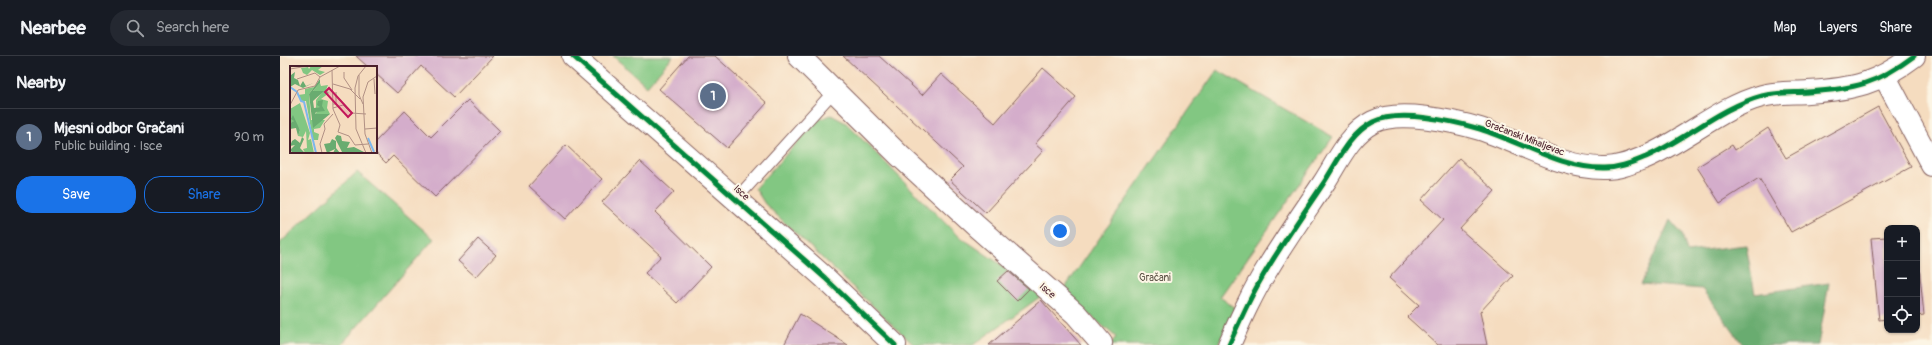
<!DOCTYPE html>
<html lang="en">
<head>
<meta charset="utf-8">
<style>
  body { margin:0; font-family:Pangolin,sans-serif; background:#242831; color:#f1f3f6 }
  .controls { position:absolute; right:12px; bottom:12px; display:grid; overflow:hidden; border-radius:8px; box-shadow:0 1px 3px #0004 }
  .controls button { width:36px; height:36px; display:grid; place-items:center; padding:0; border:0; border-bottom:1px solid #363941; background:#171b24; color:#f1f3f6; font:20px sans-serif }
  .you { position:absolute; left:780px; top:175px; width:14px; height:14px; margin:-10px; border:3px solid #fff; border-radius:50%; background:#1a73e8; box-shadow:0 0 0 6px #1a73e833 }
  .badge { display:grid; place-items:center; width:26px; height:26px; border-radius:50%; background:#1a73e8; color:#fff; font-size:13px; font-weight:700 }
  .pin { position:absolute; translate:-50% -50%; border:2px solid #fff; box-shadow:0 1px 4px #0006 }
  .list { margin:0; padding:0; list-style:none }
  h2 { display:flex; justify-content:space-between; align-items:center; height:52px; margin:0; padding:0 16px; font-size:17px }
  h2 small { font-size:13px; font-weight:400; color:#9ea1a6 }
  .list li { display:grid; grid-template-columns:26px 1fr auto; gap:12px; align-items:center; box-sizing:border-box; height:56px; padding:0 16px; border-top:1px solid #363941 }
  .list b { display:block; font-size:15px; white-space:nowrap }
  .list p { margin:0; font-size:13px; white-space:nowrap; color:#9ea1a6 }
  .list em { font-size:13px; font-style:normal; color:#9ea1a6 }
  .actions { display:flex; gap:8px; padding:12px 16px }
  .actions a { flex:1; padding:9px 0; border:1px solid #1a73e8; border-radius:16px; text-align:center; font-size:14px; color:#1a73e8 }
  .actions .main { background:#1a73e8; color:#fff }
  .icon { flex:none; width:22px; height:22px; fill:none; stroke:currentColor; stroke-width:2; stroke-linecap:round; stroke-linejoin:round }
  .map { position:relative; flex:none; width:1652px; height:289px; overflow:hidden }
  header { display:flex; align-items:center; gap:24px; box-sizing:border-box; height:56px; padding:0 20px; background:#171b24; border-bottom:1px solid #363941 }
  header strong { font-size:19px }
  nav { display:flex; gap:22px; margin-inline-start:auto; font-size:14px }
  .search { width:280px; height:36px; background:#242831; display:flex; align-items:center; gap:10px; box-sizing:border-box; padding:0 14px; border-radius:22px; color:#9ea1a6; font-size:15px }
  main { display:flex }
  aside { flex:1; background:#171b24 }
  .map>svg:first-child { display:block }
  .green { fill:#82c782; stroke:#667356 }
  .forest { fill:#69ac70; stroke:#5a664e }
  .building { fill:#d4adcb }
  .lines { fill:none; stroke-linecap:round; stroke-linejoin:round }
  .service-casing { stroke:#86615f; stroke-width:13 }
  .minor-casing { stroke:#86615f; stroke-width:24 }
  .tertiary-casing { stroke:#86615f; stroke-width:24 }
  .service { stroke:#fff; stroke-width:11 }
  .minor { stroke:#fff; stroke-width:22 }
  .tertiary { stroke:#fff; stroke-width:22 }
  .cycleway-casing { stroke:#fcf5e5; stroke-width:8 }
  .cycleway { stroke:#00873e; stroke-width:5 }
  .labels { text-anchor:middle; stroke-width:4; stroke-linejoin:round; paint-order:stroke }
  .street-label { font-size:10px; fill:#4a1f2b; stroke:#fcf5e5 }
  .park-label { font-size:10px; fill:#5b5145; stroke:#fcf5e5 }
  .inset-river { fill:none; stroke:#7cb7ed; stroke-width:2 }
  .inset-road { fill:none; stroke:#b19084; stroke-width:1 }
  .view { fill:#c2185b; fill-opacity:0.15; stroke:#c2185b; stroke-width:2 }
  .inset-edge { fill:none; stroke:#4a1f2b; stroke-width:2 }
</style>
</head>
<body>
<header>
<strong>Nearbee</strong>
<div class="search"><svg class="icon" aria-label="search" viewBox="0 0 24 24"><circle cx="10" cy="10" r="6"/><path d="M15 15l6 6"/></svg>Search here</div>
<nav><a>Map</a><a>Layers</a><a>Share</a></nav>
</header>
<main>
<aside>
<h2>Nearby<small></small></h2>
<ul class="list">
<li><span class="badge" style="background:#5c6f8a">1</span><div><b>Mjesni odbor Gračani</b><p>Public building · Isce</p></div><em>90 m</em></li>
</ul>
<div class="actions"><a class="main">Save</a><a>Share</a></div>
</aside>
<div class="map">
<svg width="1652" height="289" viewBox="0 0 1652 289">
  <rect width="100%" height="100%" fill="#fcf5e5"/>
  <filter id="ink" filterUnits="userSpaceOnUse"><feTurbulence type="fractalNoise" baseFrequency=".025" numOctaves="2"/><feDisplacementMap in="SourceGraphic" scale="8" xChannelSelector="R" yChannelSelector="G"/><feConvolveMatrix kernelMatrix="1 2 1 2 8 2 1 2 1" color-interpolation-filters="sRGB"/></filter>
  <filter id="wash" filterUnits="userSpaceOnUse"><feTurbulence type="fractalNoise" baseFrequency=".012" numOctaves="4" result="noise"/><feDisplacementMap in="SourceGraphic" scale="16" xChannelSelector="R" yChannelSelector="G"/><feGaussianBlur stdDeviation="0.9" result="paint"/><feColorMatrix in="noise" values="0 0 0 0 0 0 0 0 0 0 0 0 0 0 0 0 0 1.4 0 .05"/><feComposite in="paint" operator="in"/></filter>
  <g filter="url(#wash)">
    <rect width="100%" height="100%" fill="#f5dcbf"/>
    <path class="green" d="M 333,0 L 393,0 L 367,30 Z
      M 937,14 L 1053,81 L 940,241 L 955,252 L 938,289 L 830,289 L 836,281 L 782,236 Z
      M 551,59 L 566,67 L 676,178 L 764,238 L 693,289 L 634,289 L 485,148 L 475,132 L 538,64 Z
      M 77,116 L 154,183 L 61,289 L 0,289 L 0,187 Z"/>
    <path class="forest" d="M 1390,164 L 1402,178 L 1407,196 L 1466,189 L 1475,238 L 1549,227 L 1538,289 L 1463,289 L 1422,233 L 1361,228 Z"/>
    <g id="blocks">
      <path class="building" d="M 76,0 L 213,0 L 174,41 L 141,10 L 117,37 L 96,18 L 96,11 L 88,11 Z
        M 408,0 L 435,0 L 487,47 L 447,92 L 379,33 Z
        M 563,0 L 599,0 L 642,39 L 661,18 L 715,67 L 763,12 L 796,41 L 755,88 L 763,95 L 706,157 L 670,124 L 683,111 Z
        M 188,44 L 220,75 L 155,141 L 113,100 L 106,107 L 95,96 L 96,85 L 125,55 L 151,81 Z
        M 1598,51 L 1631,111 L 1511,176 L 1479,122 L 1440,147 L 1417,111 L 1452,89 L 1455,94 L 1488,72 L 1506,102 Z
        M 286,89 L 322,123 L 285,163 L 249,130 Z
        M 1179,102 L 1215,135 L 1180,173 L 1233,220 L 1200,256 L 1207,289 L 1158,289 L 1127,261 L 1139,249 L 1109,222 L 1163,164 L 1141,144 Z
        M 360,105 L 394,136 L 375,156 L 431,211 L 397,247 L 365,217 L 381,200 L 322,146 Z
        M 1607,181 L 1607,263 L 1599,264 L 1591,182 Z
        M 198,183 L 216,199 L 196,221 L 178,205 Z
        M 1637,190 L 1644,259 L 1637,260 Z
        M 728,215 L 749,233 L 737,245 L 717,225 Z
        M 761,244 L 801,289 L 709,289 Z
        M 520,258 L 568,289 L 504,289 Z"/>
    </g>
  </g>
  <g filter="url(#ink)">
    <use href="#blocks" fill-opacity="0" stroke="#86615f" stroke-width="1"/>
    <g class="lines">
      <defs>
        <path id="service" d="M 456,143 L 555,34"/>
        <path id="minor" d="M 519,0 L 620,100 L 696,170 L 796,258 L 821,287 L 820,289
          M 1605,21 L 1652,109
          M 949,289 C 961,262 973,235 989,210 C 1006,182 1025,155 1043,128 C 1057,107 1069,78 1093,66 C 1118,53 1173,65 1200,73 C 1241,86 1282,113 1325,112 C 1340,112 1353,106 1366,101 C 1405,84 1441,51 1482,40 C 1497,36 1513,37 1528,36 C 1574,33 1597,28 1634,0"/>
        <path id="tertiary" d="M 293,0 L 545,222 L 615,289"/>
      </defs>
      <use href="#service" class="service-casing"/>
      <use href="#minor" class="minor-casing"/>
      <use href="#tertiary" class="tertiary-casing"/>
      <use href="#service" class="service"/>
      <use href="#minor" class="minor"/>
      <use href="#tertiary" class="tertiary"/>
      <defs>
        <path id="cycleway" d="M 293,0 L 545,222 L 615,289
          M 949,289 C 961,262 973,235 989,210 C 1006,182 1025,155 1043,128 C 1057,107 1069,78 1093,66 C 1118,53 1173,65 1200,73 C 1241,86 1282,113 1325,112 C 1340,112 1353,106 1366,101 C 1405,84 1441,51 1482,40 C 1497,36 1513,37 1528,36 C 1574,33 1597,28 1634,0"/>
      </defs>
      <use href="#cycleway" class="cycleway-casing"/>
      <use href="#cycleway" class="cycleway"/>
    </g>
  </g>
  <g class="labels">
    <g class="street-label">
      <text transform="translate(1245 81) rotate(21)" y="4">Gračanski Mihaljevac</text>
      <text transform="translate(462 136) rotate(42)" y="4">Isce</text>
      <text transform="translate(768 234) rotate(41)" y="4">Isce</text>
    </g>
    <g class="park-label">
      <text x="875" y="225">Gračani</text>
    </g>
  </g>
  <g transform="translate(10 10)">
    <rect width="87" height="87" fill="#f5dcbf"/>
    <path d="M 21,0 L 33,0 L 28,4 L 35,6 L 30,9 L 22,4 L 17,9 L 13,7 L 11,2 L 18,1 L 19,3 ZM 30,17 L 31,20 L 38,19 L 36,24 L 39,27 L 31,33 L 38,35 L 37,42 L 40,48 L 25,48 L 31,41 L 26,42 L 26,34 L 33,25 L 23,25 ZM 24,21 L 19,28 L 21,54 L 35,54 L 30,62 L 24,63 L 24,66 L 29,68 L 28,74 L 23,74 L 16,35 L 11,35 L 8,29 L 15,28 L 15,23 ZM 10,37 L 20,67 L 18,74 L 21,73 L 24,87 L 15,87 L 13,83 L 17,82 L 16,65 L 13,71 L 8,70 L 10,64 L 5,55 L 0,57 L 0,43 Z" fill="#82c782"/>
    <path d="M 0,6 L 1,9 L 5,6 L 4,12 L 8,14 L 10,20 L 13,15 L 16,20 L 23,17 L 13,22 L 5,18 L 0,21 ZM 30,13 L 30,17 L 23,25 L 34,25 L 23,35 L 24,42 L 30,41 L 27,39 L 28,35 L 33,34 L 32,40 L 35,45 L 26,46 L 25,48 L 40,48 L 23,62 L 19,28 ZM 3,49 L 10,64 L 8,70 L 6,62 L 0,63 L 0,57 L 4,55 L 1,53 ZM 47,69 L 51,70 L 52,75 L 60,76 L 57,82 L 64,81 L 74,86 L 52,86 L 45,72 ZM 12,71 L 14,73 L 10,82 L 15,87 L 3,87 L 0,84 L 5,79 L 0,80 L 2,75 L 5,73 L 10,77 ZM 42,73 L 46,75 L 46,82 L 50,87 L 43,87 L 45,83 L 37,87 L 34,78 L 40,77 Z" fill="#69ac70"/>
    <path class="inset-river" d="M 0,21 L 7,26 L 11,35 L 14,36 L 26,87M 78,72 L 84,86"/>
    <path class="inset-road" d="M 53,0 L 69,0M 0,3 L 18,0M 42,4 L 43,43 L 50,59 L 48,66 L 59,70 L 65,79 L 78,78M 54,6 L 54,12 L 62,24M 69,9 L 69,29 L 73,38M 7,13 L 25,7 L 30,11M 84,13 L 85,28M 43,18 L 60,23 L 70,33M 8,24 L 25,20 L 30,11 L 50,0M 43,38 L 46,38 L 46,26M 0,39 L 8,24M 43,42 L 53,39 L 61,47 L 76,48M 75,63 L 87,62M 32,87 L 30,78 L 35,63 L 34,58 L 43,48M 76,87 L 66,63 L 65,22 L 68,10 L 76,0M 82,87 L 75,68 L 73,31 L 78,16 L 87,10"/>
    <path class="view" d="M 39,22 L 62,47 L 58,51 L 35,26 Z"/>
    <rect width="87" height="87" class="inset-edge"/>
  </g>
</svg>
<div class="controls">
<button>+</button>
<button>−</button>
<button><svg class="icon" aria-label="locate" viewBox="0 0 24 24"><circle cx="12" cy="12" r="6"/><path d="M12 2v4M12 18v4M2 12h4M18 12h4"/></svg></button>
</div>
<div class="you"></div>
<div class="pin badge" style="left:433px;top:40px;background:#5c6f8a">1</div>
</div>
</main>
</body>
</html>
